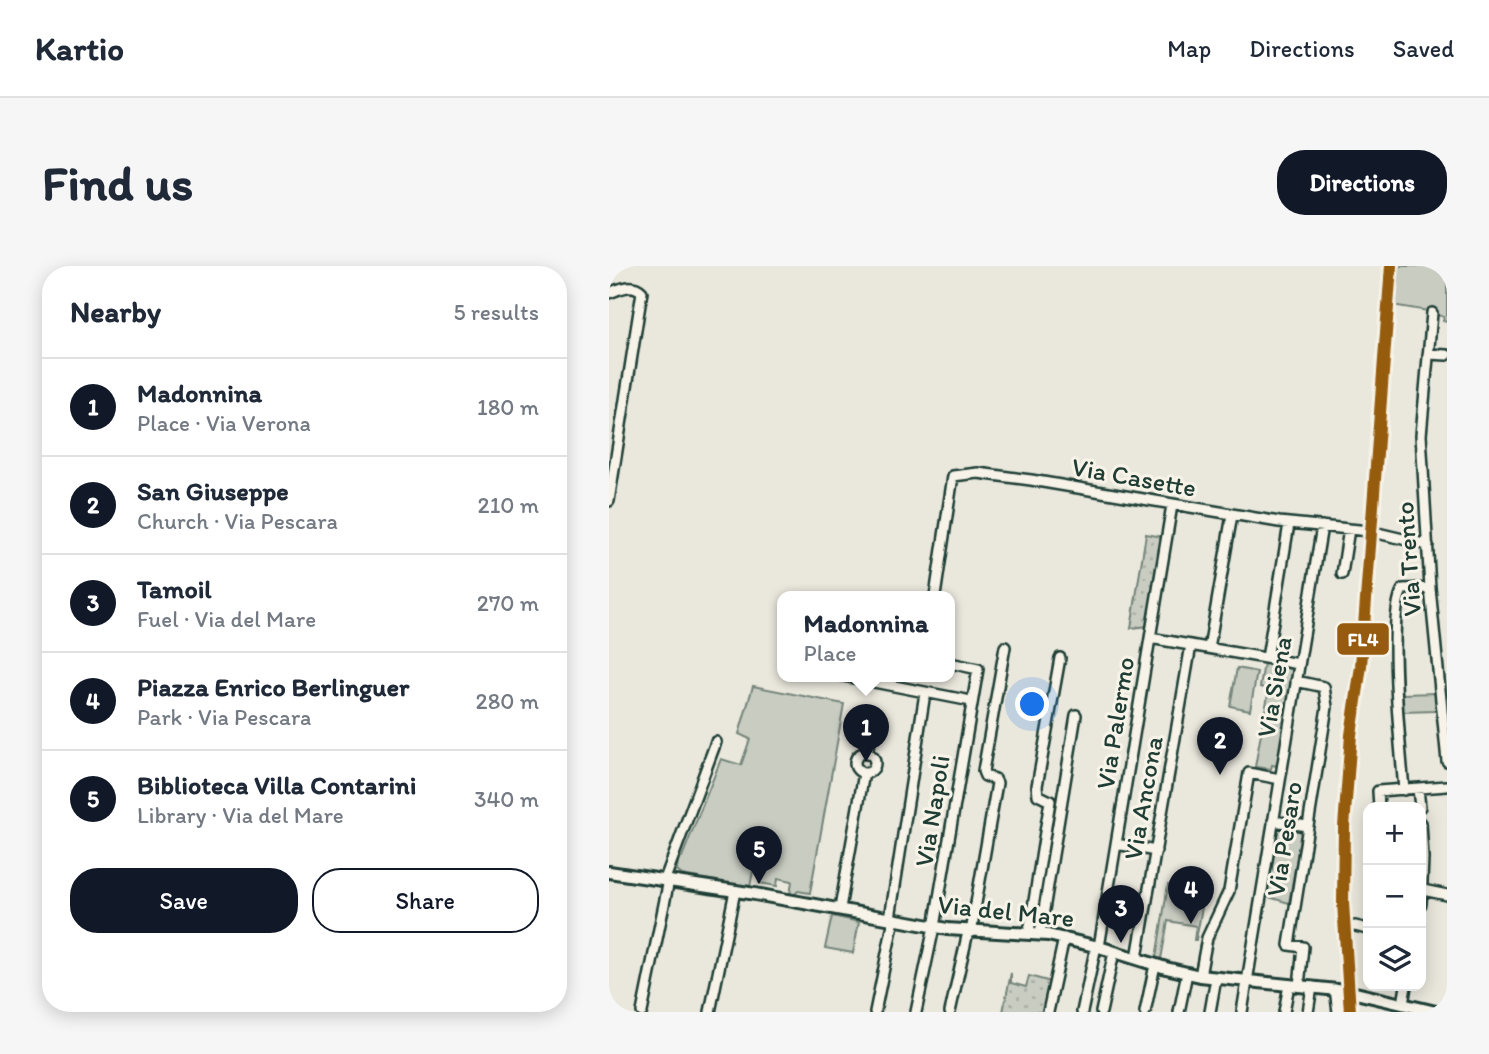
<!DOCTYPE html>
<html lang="en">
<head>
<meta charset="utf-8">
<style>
  body { margin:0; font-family:Itim,sans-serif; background:#f6f6f7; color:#1f2937 }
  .controls { position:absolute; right:21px; bottom:21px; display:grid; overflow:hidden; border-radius:14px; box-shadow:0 4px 18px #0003 }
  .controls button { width:63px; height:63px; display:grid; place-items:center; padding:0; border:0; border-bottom:2px solid #e0e1e3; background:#fff; color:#1f2937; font:35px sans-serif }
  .you { position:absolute; left:424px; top:439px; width:24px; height:24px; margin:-18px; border:5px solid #fff; border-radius:50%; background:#1a73e8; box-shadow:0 0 0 10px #1a73e833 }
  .badge { display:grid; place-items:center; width:46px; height:46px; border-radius:50%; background:#111827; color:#fff; font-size:23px; font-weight:700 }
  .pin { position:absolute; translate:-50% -58px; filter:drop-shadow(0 2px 4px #0008) }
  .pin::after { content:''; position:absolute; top:37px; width:24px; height:21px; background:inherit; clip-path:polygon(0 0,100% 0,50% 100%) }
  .popup { position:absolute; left:168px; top:325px; width:178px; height:91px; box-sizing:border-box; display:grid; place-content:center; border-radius:14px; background:#fff; filter:drop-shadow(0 2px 5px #0005); font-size:23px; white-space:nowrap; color:#747a83 }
  .popup b { font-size:26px; color:#1f2937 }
  .popup::after { content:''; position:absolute; left:50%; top:100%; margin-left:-14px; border:14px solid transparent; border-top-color:#fff }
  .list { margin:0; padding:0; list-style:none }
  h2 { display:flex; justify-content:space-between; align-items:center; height:91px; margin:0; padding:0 28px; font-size:30px }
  h2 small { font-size:23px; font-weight:400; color:#747a83 }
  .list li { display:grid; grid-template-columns:46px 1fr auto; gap:21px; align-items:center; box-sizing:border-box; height:98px; padding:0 28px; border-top:2px solid #e0e1e3 }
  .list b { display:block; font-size:26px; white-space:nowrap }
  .list p { margin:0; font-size:23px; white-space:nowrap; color:#747a83 }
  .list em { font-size:23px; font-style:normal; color:#747a83 }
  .actions { display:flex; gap:14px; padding:21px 28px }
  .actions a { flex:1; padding:16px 0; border:2px solid #111827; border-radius:28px; text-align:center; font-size:24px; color:#111827 }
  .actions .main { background:#111827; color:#fff }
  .icon { flex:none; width:38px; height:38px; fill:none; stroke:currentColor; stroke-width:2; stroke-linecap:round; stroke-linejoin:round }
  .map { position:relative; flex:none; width:838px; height:746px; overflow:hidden; border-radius:28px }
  header { display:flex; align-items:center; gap:42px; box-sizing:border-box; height:98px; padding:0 35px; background:#fff; border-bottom:2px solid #e0e1e3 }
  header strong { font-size:33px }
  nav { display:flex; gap:38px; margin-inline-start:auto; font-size:24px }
  .intro { display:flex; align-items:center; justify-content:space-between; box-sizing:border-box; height:168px; padding:0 42px }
  h1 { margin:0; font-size:49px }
  .button { padding:18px 32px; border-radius:28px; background:#111827; color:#fff; font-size:24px; font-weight:700 }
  main { display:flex; gap:42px; padding:0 42px }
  aside { flex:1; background:#fff; border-radius:28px; box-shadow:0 4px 18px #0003 }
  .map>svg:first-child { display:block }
  .grass { fill:url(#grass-dots); stroke:#74847a; stroke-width:2 }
  .park { fill:#c8ccc1; stroke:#74847a; stroke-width:2 }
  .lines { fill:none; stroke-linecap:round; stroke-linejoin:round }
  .minor-casing { stroke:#1f3d34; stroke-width:14 }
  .major-casing { stroke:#1f3d34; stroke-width:16 }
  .minor { stroke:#f7f3e8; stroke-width:9 }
  .major { stroke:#f7f3e8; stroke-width:10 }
  .rail-1-casing { stroke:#f7f3e8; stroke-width:18 }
  .rail-1 { stroke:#965b0e; stroke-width:12 }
  .labels { text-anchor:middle; stroke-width:6; stroke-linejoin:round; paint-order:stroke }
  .street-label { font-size:26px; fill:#1f3d34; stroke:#f7f3e8 }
  .line-badge { stroke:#f7f3e8; stroke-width:2.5 }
  .badge-label { font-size:19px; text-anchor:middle; font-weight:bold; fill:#fff }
</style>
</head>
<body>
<header>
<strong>Kartio</strong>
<nav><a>Map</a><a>Directions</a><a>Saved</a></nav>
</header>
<div class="intro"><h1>Find us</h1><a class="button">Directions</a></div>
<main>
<aside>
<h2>Nearby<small>5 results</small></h2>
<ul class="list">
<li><span class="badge">1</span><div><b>Madonnina</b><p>Place · Via Verona</p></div><em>180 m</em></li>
<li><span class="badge">2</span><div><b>San Giuseppe</b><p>Church · Via Pescara</p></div><em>210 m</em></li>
<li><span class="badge">3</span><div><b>Tamoil</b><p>Fuel · Via del Mare</p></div><em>270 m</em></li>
<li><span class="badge">4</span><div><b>Piazza Enrico Berlinguer</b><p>Park · Via Pescara</p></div><em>280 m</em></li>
<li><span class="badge">5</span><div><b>Biblioteca Villa Contarini</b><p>Library · Via del Mare</p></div><em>340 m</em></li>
</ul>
<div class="actions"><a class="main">Save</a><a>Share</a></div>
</aside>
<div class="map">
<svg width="838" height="746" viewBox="0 0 838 746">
  <defs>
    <pattern id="grass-dots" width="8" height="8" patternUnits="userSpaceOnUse" patternTransform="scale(1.75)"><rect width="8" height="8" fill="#c8ccc1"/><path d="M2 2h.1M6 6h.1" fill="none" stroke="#abb0a6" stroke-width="1.8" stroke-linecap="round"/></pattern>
  </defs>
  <rect width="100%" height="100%" fill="#eae8dd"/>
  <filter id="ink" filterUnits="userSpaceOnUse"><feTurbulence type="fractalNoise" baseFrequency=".0143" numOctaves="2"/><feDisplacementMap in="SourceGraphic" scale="14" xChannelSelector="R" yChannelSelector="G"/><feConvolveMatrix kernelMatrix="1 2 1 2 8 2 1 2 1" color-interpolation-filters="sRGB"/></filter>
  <g filter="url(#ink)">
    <path class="grass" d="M 537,268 L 554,271 L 539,360 L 522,362 Z
      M 402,707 L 402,717 L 417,721 L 420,710 L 442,716 L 436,746 L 394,746 Z"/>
    <path class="park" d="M 787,0 L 838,0 L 838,56 L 834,55 L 835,51 L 819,45 L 783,39 Z
      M 655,397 L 685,402 L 668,500 L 663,499 L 662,503 L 646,501 L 660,423 L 651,421 Z
      M 628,402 L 648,406 L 641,444 L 621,440 Z
      M 144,420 L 235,438 L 201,627 L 189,625 L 185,629 L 181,629 L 183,615 L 169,612 L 168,620 L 150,617 L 152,606 L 144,605 L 141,621 L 73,609 L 68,605 L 69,592 L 73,591 L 112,493 L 132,499 L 141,473 L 130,468 Z
      M 827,427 L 827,445 L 793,446 L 792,428 Z
      M 668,559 L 693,563 L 680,637 L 656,630 Z
      M 559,619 L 596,625 L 587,674 L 585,674 L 587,660 L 559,655 L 552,693 L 547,692 Z
      M 223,650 L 250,656 L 244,687 L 216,682 Z"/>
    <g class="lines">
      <defs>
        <path id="minor" d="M 0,27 C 11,23 23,16 33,26 L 0,235
          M 823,47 L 812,169 L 821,322 L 838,495
          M 819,88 L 838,89
          M 733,308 L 740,263
          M 326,330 L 344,210 L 369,207 L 422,214 L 670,256 L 760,265 L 819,279
          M 541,372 L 690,398
          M 600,382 L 623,249
          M 658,392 L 680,258
          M 234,410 L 362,435
          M 687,415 L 715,421 L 718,441 L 680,679 L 694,681 L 690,720
          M246 497a10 10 0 1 1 20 0a10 10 0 1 1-20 0Z
          M 258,488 L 265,447
          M 809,523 L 811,541
          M 795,524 C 792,487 777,347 794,323 L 821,322
          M 770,541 L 769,525 L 838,520
          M 664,555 L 698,560
          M 812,557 L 814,592 L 812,638
          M 507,578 L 547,585
          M 56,613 L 107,476
          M 814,624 L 838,629
          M 231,642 L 255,507
          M 281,652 L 316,427
          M 746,660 L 759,663
          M 362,666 L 388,517 L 386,513 L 376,510 L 374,505 L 396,381
          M 420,666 L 441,535 L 429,529 L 428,520 L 451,392
          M 431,668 L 467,449
          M 490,681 L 563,239
          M 528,692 L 582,379
          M 591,710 L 598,672 L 620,625 L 640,507 L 671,513
          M 726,723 L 729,746
          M 794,738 L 797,720
          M 33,746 L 60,614
          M 101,746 L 126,625
          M 266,746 L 285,653
          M 307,746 L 325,661 L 369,403 L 341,397
          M 341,746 L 359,666
          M 439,746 L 455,672
          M 473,746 L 487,680
          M 492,746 L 505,686
          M 536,746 L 546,699
          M 570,746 L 578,707
          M 601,746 L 607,712
          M 633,746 L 713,260
          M 675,746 L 680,719
          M 699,746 L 703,721"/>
        <path id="major" d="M 0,606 L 140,627 L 338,663 L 439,669 L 490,681 L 557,702 L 591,710 L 738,725 L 827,746"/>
      </defs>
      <use href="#minor" class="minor-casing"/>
      <use href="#major" class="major-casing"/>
      <use href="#minor" class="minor"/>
      <use href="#major" class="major"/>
      <defs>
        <path id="rail-1" d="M 741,746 L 734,637 L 735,561 L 742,469 L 752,400 L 782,0"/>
      </defs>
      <use href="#rail-1" class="rail-1-casing"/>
      <use href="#rail-1" class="rail-1"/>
    </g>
  </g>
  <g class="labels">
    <g class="street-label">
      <text transform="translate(525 211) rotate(10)" y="9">Via Casette</text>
      <text transform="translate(799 293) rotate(-94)" y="9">Via Trento</text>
      <text transform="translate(665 421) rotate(-80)" y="9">Via Siena</text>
      <text transform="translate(506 457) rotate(-81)" y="9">Via Palermo</text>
      <text transform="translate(534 532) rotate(-80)" y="9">Via Ancona</text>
      <text transform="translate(323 545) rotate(-81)" y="9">Via Napoli</text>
      <text transform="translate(675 573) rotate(-81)" y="9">Via Pesaro</text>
      <text transform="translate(397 645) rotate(6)" y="9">Via del Mare</text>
    </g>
  </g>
  <rect class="line-badge" x="727" y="356" width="54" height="34" rx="7" fill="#965b0e"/>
  <g class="badge-label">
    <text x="754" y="380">FL4</text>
  </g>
</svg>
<div class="controls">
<button>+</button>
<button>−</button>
<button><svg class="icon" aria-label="layers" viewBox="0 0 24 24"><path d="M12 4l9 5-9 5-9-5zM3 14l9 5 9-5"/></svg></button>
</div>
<div class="you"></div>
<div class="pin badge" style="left:257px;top:496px">1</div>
<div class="popup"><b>Madonnina</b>Place</div>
<div class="pin badge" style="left:611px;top:509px">2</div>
<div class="pin badge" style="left:512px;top:677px">3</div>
<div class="pin badge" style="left:582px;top:658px">4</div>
<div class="pin badge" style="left:150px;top:618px">5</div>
</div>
</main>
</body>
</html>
